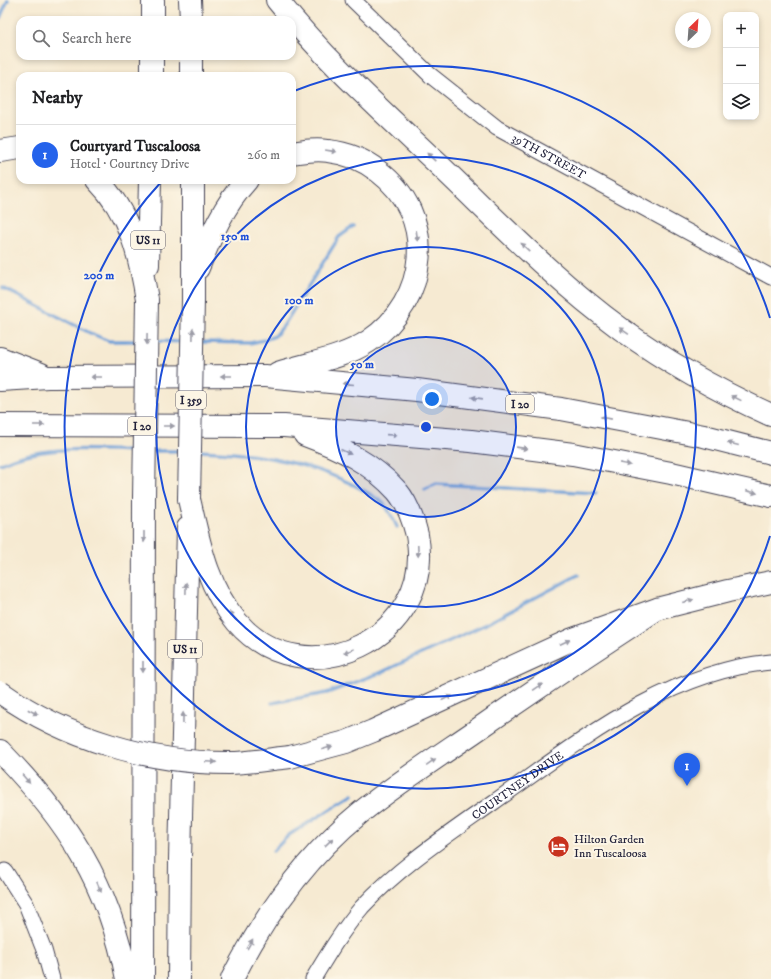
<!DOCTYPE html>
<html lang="en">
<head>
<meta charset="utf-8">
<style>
  body { margin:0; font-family:"IM FELL DW Pica",serif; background:#f6f6f6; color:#202124 }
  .controls { position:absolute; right:12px; top:12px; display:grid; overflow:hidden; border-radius:8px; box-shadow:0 2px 6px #0003 }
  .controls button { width:36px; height:36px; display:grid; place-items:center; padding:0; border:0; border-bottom:1px solid #e0e0e0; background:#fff; color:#202124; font:20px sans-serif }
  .compass { position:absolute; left:675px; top:12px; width:36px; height:36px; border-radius:50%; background:#fff; box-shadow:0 2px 6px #0003; rotate:25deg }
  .you { position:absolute; left:432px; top:399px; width:14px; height:14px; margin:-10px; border:3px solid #fff; border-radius:50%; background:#1a73e8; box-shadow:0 0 0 6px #1a73e833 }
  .badge { display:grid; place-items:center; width:26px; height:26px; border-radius:50%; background:#2563eb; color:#fff; font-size:13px; font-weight:700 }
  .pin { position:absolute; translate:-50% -33px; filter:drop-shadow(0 1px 2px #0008) }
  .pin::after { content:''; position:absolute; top:21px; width:14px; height:12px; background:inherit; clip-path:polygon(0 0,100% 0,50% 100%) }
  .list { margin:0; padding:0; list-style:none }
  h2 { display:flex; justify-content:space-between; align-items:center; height:52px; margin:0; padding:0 16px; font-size:17px }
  h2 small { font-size:13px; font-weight:400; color:#757577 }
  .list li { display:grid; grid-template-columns:26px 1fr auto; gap:12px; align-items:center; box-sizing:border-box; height:60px; padding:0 16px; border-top:1px solid #e0e0e0 }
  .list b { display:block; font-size:15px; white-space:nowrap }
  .list p { margin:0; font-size:13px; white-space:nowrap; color:#757577 }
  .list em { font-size:13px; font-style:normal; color:#757577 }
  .icon { flex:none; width:22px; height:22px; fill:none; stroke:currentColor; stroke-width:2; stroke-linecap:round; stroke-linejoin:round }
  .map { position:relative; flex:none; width:771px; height:979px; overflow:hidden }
  .search { position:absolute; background:#fff; box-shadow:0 2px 6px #0003; left:16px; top:16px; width:280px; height:44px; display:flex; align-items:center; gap:10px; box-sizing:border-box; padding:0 14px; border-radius:12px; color:#757577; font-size:15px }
  .panel { position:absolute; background:#fff; box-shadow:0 2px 6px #0003; left:16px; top:72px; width:280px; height:112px; border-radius:12px }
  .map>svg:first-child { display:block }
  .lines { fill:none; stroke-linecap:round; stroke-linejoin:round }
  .stream { stroke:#6d9ed7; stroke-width:3.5 }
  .minor-casing { stroke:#424052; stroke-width:17 }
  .highway-casing { stroke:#424052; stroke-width:24 }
  .minor { stroke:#fff; stroke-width:15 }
  .highway { stroke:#fff; stroke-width:22 }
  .highway-bridge-casing { stroke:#424052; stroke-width:24; stroke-linecap:butt }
  .highway-bridge { stroke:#fff; stroke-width:22 }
  .oneway { fill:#9c9ca7 }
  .ring { fill:none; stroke:#1d4ed8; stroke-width:2 }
  .labels { text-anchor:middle; stroke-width:4; stroke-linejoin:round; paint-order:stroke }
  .shield { fill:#fcf5e5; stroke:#63616e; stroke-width:1 }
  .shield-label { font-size:11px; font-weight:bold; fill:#22223b }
  .street-label { font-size:12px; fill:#22223b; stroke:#fcf5e5 }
  .poi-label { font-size:12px; fill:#22223b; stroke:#fcf5e5; text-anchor:start }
  .centre { fill:#1d4ed8; stroke:#fcf5e5; stroke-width:2 }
  .ring-label { font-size:12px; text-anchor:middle; font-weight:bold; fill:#1d4ed8; stroke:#fcf5e5; stroke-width:4; stroke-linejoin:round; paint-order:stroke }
</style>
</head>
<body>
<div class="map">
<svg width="771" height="979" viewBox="0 0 771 979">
  <rect width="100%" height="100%" fill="#fcf5e5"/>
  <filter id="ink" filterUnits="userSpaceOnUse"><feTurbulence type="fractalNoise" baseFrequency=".025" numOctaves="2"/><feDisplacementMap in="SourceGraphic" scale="8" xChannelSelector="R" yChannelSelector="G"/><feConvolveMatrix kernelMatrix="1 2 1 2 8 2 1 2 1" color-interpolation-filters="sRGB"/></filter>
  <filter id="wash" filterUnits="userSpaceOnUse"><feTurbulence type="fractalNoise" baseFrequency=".012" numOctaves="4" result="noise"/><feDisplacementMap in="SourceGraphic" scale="16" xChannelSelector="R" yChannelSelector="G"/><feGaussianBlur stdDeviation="0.9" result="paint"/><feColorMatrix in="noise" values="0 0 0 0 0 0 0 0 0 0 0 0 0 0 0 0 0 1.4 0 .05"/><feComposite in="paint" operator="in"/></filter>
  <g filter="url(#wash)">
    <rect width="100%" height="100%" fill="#f6ead2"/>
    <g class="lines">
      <path class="stream" d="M 0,18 L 8,0
        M 3,288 L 90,333 L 109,341 L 140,341
        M 154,341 L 186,342
        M 200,342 L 250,343 L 264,340 L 275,336 L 284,325 L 339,237 L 353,227
        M 153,451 L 183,451
        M 197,451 C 254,452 318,463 368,493 C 372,496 379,499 383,503 C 389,509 393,519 397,527
        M 0,464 C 43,444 93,450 139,451
        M 425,489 L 435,484 L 596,493
        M 272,703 L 327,693 L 382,672 L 486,624 L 578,575
        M 273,851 L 289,835 L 353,795"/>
    </g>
  </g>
  <g filter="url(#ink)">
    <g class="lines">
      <defs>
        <g id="minor">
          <path id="s1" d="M 353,0 L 430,75 L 497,128 L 771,277"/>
          <path d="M 5,871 L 26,904 L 44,950 L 52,979"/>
          <path id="s2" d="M 313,979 C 328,954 343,929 362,907 C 400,866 449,834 494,802 C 577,744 666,671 771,662"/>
        </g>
        <path id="highway" d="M 190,0 L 191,20
          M 277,0 C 324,59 382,111 437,163 C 497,220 554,280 621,329 C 668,363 718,391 771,415
          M 153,20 L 153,0
          M 191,56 L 191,76
          M 152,76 L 152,56
          M 0,151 L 20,148
          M 97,180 C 130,213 140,256 147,300
          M 193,180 L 193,300
          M 148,265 L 150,180
          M 198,268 C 211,236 223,206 247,180
          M 0,358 L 41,374
          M 278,373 C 308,363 342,359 369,341 C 429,301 438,216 378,171 C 364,160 346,153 328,151 C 316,149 304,151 292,153
          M 0,380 L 48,377 L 265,376 L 417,390 L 561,409 L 704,436 L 771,453
          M 0,425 L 284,426 L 471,441 L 573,454 L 671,473 L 771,496
          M 189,499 C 199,542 207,587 237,622 C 305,701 437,636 417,535 C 413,519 408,504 397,491 C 372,463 340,448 305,435
          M 0,751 C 67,820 109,883 127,979
          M 290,757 L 346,742 L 373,731 L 573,639 L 657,609 L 728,591 L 771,582
          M 143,979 L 144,498
          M 179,979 L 180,859 L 188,528
          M 232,979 C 264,916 305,858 360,813 C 396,784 436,758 474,732 C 534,690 595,649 657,609"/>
      </defs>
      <use href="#minor" class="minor-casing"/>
      <use href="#highway" class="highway-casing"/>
      <use href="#minor" class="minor"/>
      <use href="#highway" class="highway"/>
      <defs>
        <path id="highway-bridge" d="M 144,498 L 147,300
          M 189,499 L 193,300
          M 0,692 C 66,739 149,763 229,763 C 249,763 270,759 290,757"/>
      </defs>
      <use href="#highway-bridge" class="highway-bridge-casing"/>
      <use href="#highway-bridge" class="highway-bridge"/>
    </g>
    <defs><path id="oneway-solid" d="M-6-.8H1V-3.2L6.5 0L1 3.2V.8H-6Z"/></defs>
    <g class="oneway">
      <use href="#oneway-solid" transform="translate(331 151) rotate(9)"/>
      <use href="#oneway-solid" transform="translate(431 157) rotate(-136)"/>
      <use href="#oneway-solid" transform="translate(417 236) rotate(82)"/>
      <use href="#oneway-solid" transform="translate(525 247) rotate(-136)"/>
      <use href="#oneway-solid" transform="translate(624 331) rotate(-145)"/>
      <use href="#oneway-solid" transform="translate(193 334) rotate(-89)"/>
      <use href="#oneway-solid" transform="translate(147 339) rotate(91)"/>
      <use href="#oneway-solid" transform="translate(226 376) rotate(180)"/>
      <use href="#oneway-solid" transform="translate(96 377) rotate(180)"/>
      <use href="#oneway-solid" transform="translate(348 384) rotate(-175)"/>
      <use href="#oneway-solid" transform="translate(477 398) rotate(-172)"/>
      <use href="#oneway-solid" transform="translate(736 398) rotate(-154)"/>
      <use href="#oneway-solid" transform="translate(606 418) rotate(-169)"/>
      <use href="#oneway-solid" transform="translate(39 425)"/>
      <use href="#oneway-solid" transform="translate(169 426)"/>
      <use href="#oneway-solid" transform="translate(392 435) rotate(4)"/>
      <use href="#oneway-solid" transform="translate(733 444) rotate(-166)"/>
      <use href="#oneway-solid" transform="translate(522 448) rotate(8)"/>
      <use href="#oneway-solid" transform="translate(346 452) rotate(26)"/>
      <use href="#oneway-solid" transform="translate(625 464) rotate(11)"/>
      <use href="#oneway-solid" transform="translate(752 492) rotate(13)"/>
      <use href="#oneway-solid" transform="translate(144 537) rotate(90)"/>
      <use href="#oneway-solid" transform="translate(418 551) rotate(88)"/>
      <use href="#oneway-solid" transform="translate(186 588) rotate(-89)"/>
      <use href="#oneway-solid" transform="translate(688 601) rotate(-15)"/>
      <use href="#oneway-solid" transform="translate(233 616) rotate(-128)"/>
      <use href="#oneway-solid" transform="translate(565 642) rotate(-25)"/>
      <use href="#oneway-solid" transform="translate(349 651) rotate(159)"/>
      <use href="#oneway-solid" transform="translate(143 667) rotate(90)"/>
      <use href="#oneway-solid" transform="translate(538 687) rotate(-35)"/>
      <use href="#oneway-solid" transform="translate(447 698) rotate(-25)"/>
      <use href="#oneway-solid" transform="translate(33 712) rotate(28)"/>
      <use href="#oneway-solid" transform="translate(183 718) rotate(-89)"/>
      <use href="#oneway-solid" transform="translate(327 748) rotate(-17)"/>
      <use href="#oneway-solid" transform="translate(211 762) rotate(2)"/>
      <use href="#oneway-solid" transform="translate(431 762) rotate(-35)"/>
      <use href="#oneway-solid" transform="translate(26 779) rotate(49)"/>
      <use href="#oneway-solid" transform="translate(329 842) rotate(-44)"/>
      <use href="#oneway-solid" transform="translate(99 887) rotate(67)"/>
      <use href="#oneway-solid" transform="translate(250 944) rotate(-60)"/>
    </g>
  </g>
  <circle cx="426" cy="427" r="90" fill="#1d4ed8" fill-opacity=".12"/>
  <g class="ring">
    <circle cx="426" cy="427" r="90"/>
    <circle cx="426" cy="427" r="180"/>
    <circle cx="426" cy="427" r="270"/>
    <path d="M770 536A361 361 0 1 1 162 181M294 91A361 361 0 0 1 770 318"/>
  </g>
  <defs>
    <symbol id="hotel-disc" viewBox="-11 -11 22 22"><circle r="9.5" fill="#c8321e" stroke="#fcf5e5"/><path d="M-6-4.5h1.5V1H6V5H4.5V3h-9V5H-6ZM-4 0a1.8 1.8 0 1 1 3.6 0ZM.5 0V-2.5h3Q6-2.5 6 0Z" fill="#fff"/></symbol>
  </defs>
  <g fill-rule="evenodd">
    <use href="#hotel-disc" x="546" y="834" width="25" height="25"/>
  </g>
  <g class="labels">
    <g class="shield">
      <rect x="131" y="231" width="34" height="18" rx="3"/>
      <rect x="176" y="391" width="30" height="18" rx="3"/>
      <rect x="506" y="395" width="28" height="18" rx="3"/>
      <rect x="128" y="417" width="28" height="18" rx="3"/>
      <rect x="168" y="640" width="34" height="18" rx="3"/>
    </g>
    <g class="shield-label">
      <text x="148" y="244">US 11</text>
      <text x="191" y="404">I 359</text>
      <text x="520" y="408">I 20</text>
      <text x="142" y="430">I 20</text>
      <text x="185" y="653">US 11</text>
    </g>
    <g class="street-label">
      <text dy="4" stroke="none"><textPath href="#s1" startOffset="252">39TH STREET</textPath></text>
      <text dy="4" stroke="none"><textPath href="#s2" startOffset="285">COURTNEY DRIVE</textPath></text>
    </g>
    <g class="poi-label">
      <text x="574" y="843">Hilton Garden<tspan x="574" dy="14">Inn Tuscaloosa</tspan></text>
    </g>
  </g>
  <circle cx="426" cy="427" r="6" class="centre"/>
  <g class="ring-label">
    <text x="235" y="240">150 m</text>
    <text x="99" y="279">200 m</text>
    <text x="299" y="304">100 m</text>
    <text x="362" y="368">50 m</text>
  </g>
</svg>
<div class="controls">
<button>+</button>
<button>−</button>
<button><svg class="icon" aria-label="layers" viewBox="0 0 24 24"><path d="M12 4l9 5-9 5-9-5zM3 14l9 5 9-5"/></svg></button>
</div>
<svg class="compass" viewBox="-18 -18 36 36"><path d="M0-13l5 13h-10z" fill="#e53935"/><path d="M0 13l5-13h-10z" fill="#757577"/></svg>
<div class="you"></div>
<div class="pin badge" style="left:687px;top:786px">1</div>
<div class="search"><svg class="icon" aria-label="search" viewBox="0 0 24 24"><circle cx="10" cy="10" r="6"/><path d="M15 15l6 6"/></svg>Search here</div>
<section class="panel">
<h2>Nearby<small></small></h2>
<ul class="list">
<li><span class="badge">1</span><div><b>Courtyard Tuscaloosa</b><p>Hotel · Courtney Drive</p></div><em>260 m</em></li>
</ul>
</section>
</div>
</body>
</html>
